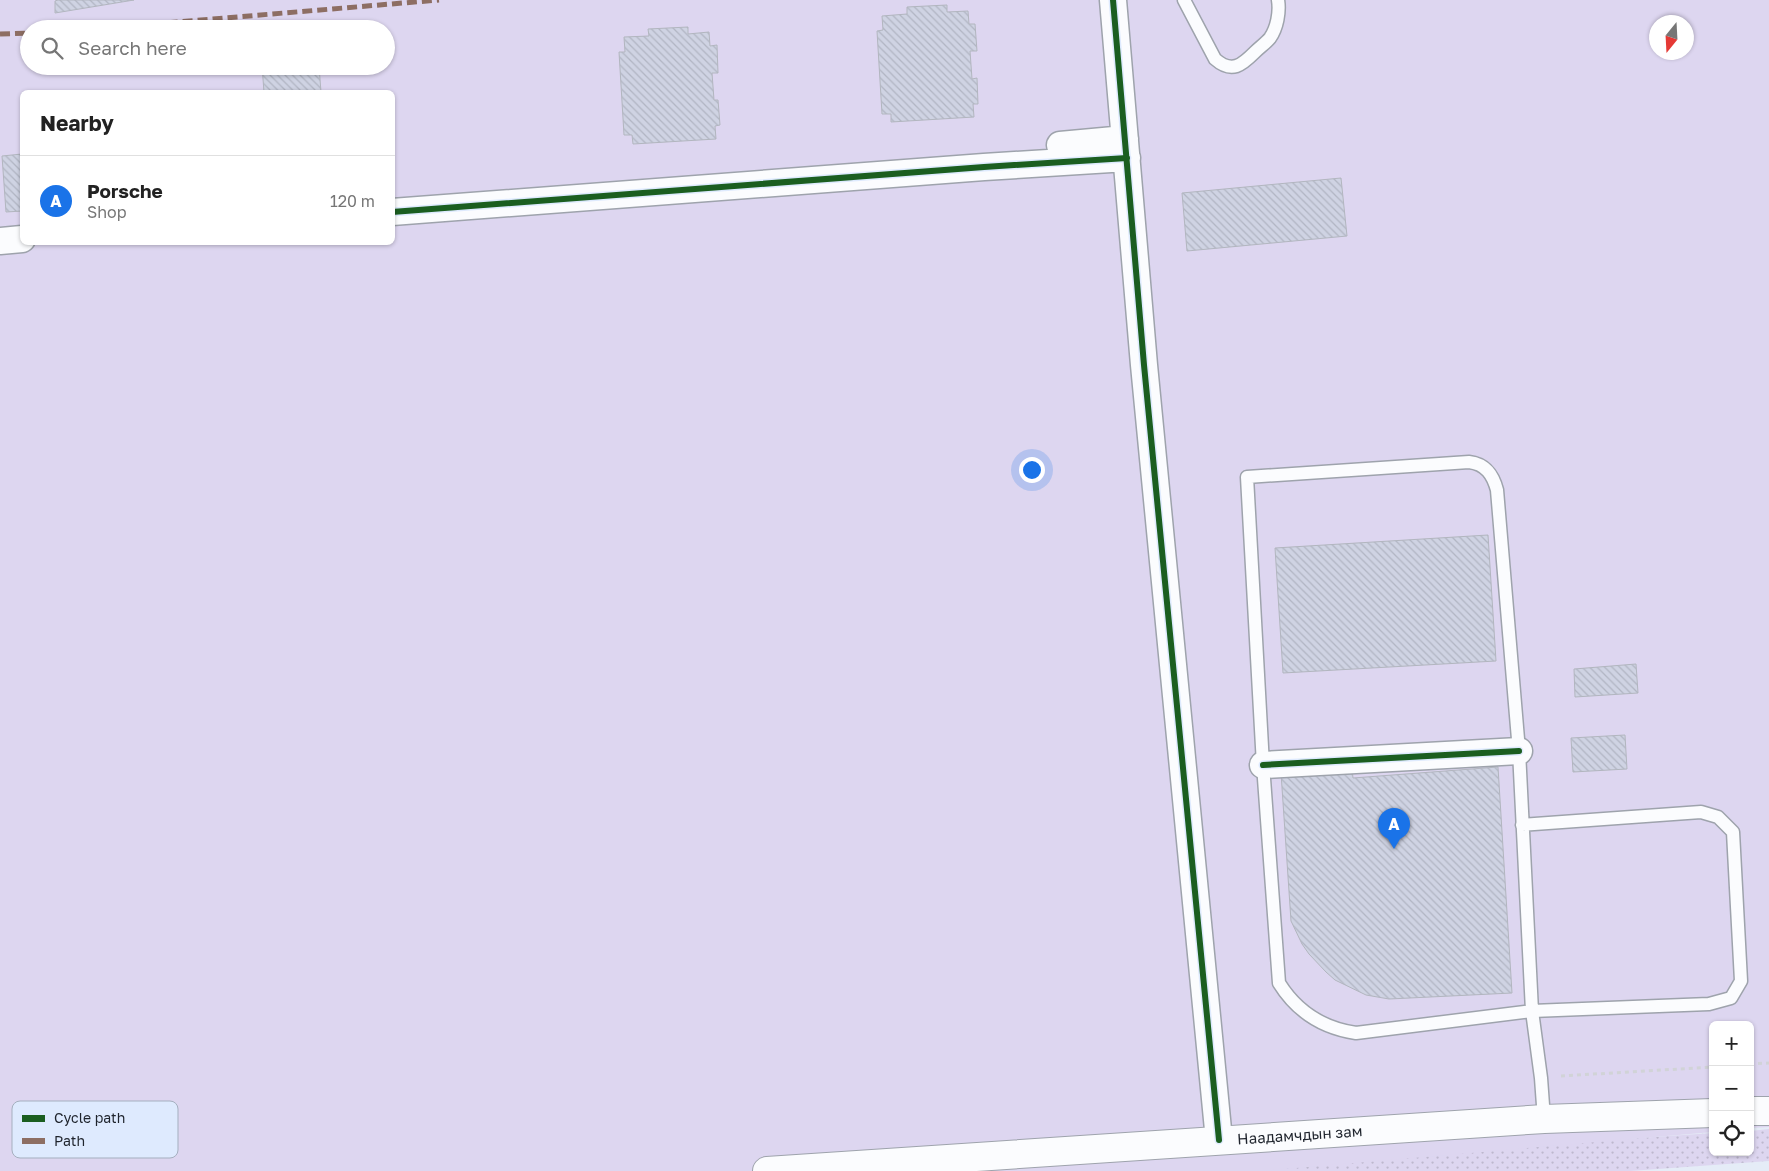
<!DOCTYPE html>
<html lang="en">
<head>
<meta charset="utf-8">
<style>
  body { margin:0; font-family:"Golos Text",sans-serif; background:#f6f6f6; color:#222 }
  .controls { position:absolute; right:15px; bottom:15px; display:grid; overflow:hidden; border-radius:8px; box-shadow:0 1px 4px #0004 }
  .controls button { width:45px; height:45px; display:grid; place-items:center; padding:0; border:0; border-bottom:1px solid #e0e0e0; background:#fff; color:#222; font:25px sans-serif }
  .compass { position:absolute; left:1649px; top:15px; width:45px; height:45px; border-radius:50%; background:#fff; box-shadow:0 1px 4px #0004; rotate:198deg }
  .you { position:absolute; left:1031px; top:469px; width:18px; height:18px; margin:-12px; border:4px solid #fff; border-radius:50%; background:#1a73e8; box-shadow:0 0 0 8px #1a73e833 }
  .badge { display:grid; place-items:center; width:32px; height:32px; border-radius:50%; background:#1a73e8; color:#fff; font-size:16px; font-weight:700 }
  .pin { position:absolute; translate:-50% -41px; filter:drop-shadow(0 1px 2px #0008) }
  .pin::after { content:''; position:absolute; top:26px; width:18px; height:15px; background:inherit; clip-path:polygon(0 0,100% 0,50% 100%) }
  .list { margin:0; padding:0; list-style:none }
  h2 { display:flex; justify-content:space-between; align-items:center; height:65px; margin:0; padding:0 20px; font-size:21px }
  h2 small { font-size:16px; font-weight:400; color:#767676 }
  .list li { display:grid; grid-template-columns:32px 1fr auto; gap:15px; align-items:center; box-sizing:border-box; height:90px; padding:0 20px; border-top:1px solid #e0e0e0 }
  .list b { display:block; font-size:19px; white-space:nowrap }
  .list p { margin:0; font-size:16px; white-space:nowrap; color:#767676 }
  .list em { font-size:16px; font-style:normal; color:#767676 }
  .icon { flex:none; width:28px; height:28px; fill:none; stroke:currentColor; stroke-width:2; stroke-linecap:round; stroke-linejoin:round }
  .map { position:relative; flex:none; width:1769px; height:1171px; overflow:hidden }
  .search { position:absolute; background:#fff; box-shadow:0 1px 4px #0004; left:20px; top:20px; width:375px; height:55px; display:flex; align-items:center; gap:12px; box-sizing:border-box; padding:0 18px; border-radius:28px; color:#767676; font-size:19px }
  .panel { position:absolute; background:#fff; box-shadow:0 1px 4px #0004; left:20px; top:90px; width:375px; height:155px; border-radius:8px }
  .map>svg:first-child { display:block }
  .grass { fill:url(#grass-dots) }
  .park { fill:#ddd6f0; fill-rule:evenodd }
  .building { fill:url(#building-back-hatch); stroke:#b2b6bf }
  .lines { fill:none; stroke-linecap:round; stroke-linejoin:round }
  .lane-casing { stroke:#9ea3ac; stroke-width:15 }
  .street-casing { stroke:#9ea3ac; stroke-width:29 }
  .highway-casing { stroke:#9ea3ac; stroke-width:30 }
  .path { stroke:#d1d3d7; stroke-width:3; stroke-dasharray:4 4; stroke-linecap:butt }
  .lane { stroke:#fbfcfe; stroke-width:12 }
  .street { stroke:#fbfcfe; stroke-width:26 }
  .highway { stroke:#fbfcfe; stroke-width:28 }
  .quiet { stroke:#8d6e63; stroke-width:5; stroke-dasharray:10 5; stroke-linecap:butt }
  .cycleway-casing { stroke:#deeafe; stroke-width:9 }
  .cycleway { stroke:#1b5e20; stroke-width:6 }
  .labels { text-anchor:middle; stroke-width:4; stroke-linejoin:round; paint-order:stroke }
  .street-label { font-size:15px; fill:#1f242d; stroke:#deeafe }
  .key { fill:#deeafe; stroke:#a5afbf; stroke-width:1 }
  .key-label { font-size:14px; fill:#1f242d }
</style>
</head>
<body>
<div class="map">
<svg width="1769" height="1171" viewBox="0 0 1769 1171">
  <defs>
    <pattern id="grass-dots" width="8" height="8" patternUnits="userSpaceOnUse" patternTransform="scale(1.25)"><rect width="8" height="8" fill="#ddd6f0"/><path d="M2 2h.1M6 6h.1" fill="none" stroke="#bdb8ce" stroke-width="1.8" stroke-linecap="round"/></pattern>
    <pattern id="building-back-hatch" width="6" height="6" patternUnits="userSpaceOnUse" patternTransform="scale(1.25)"><rect width="6" height="6" fill="#cfd3e3"/><path d="M-1 5l2 2M0 0l6 6M5-1l2 2" fill="none" stroke="#b1b5c3"/></pattern>
  </defs>
  <rect width="100%" height="100%" fill="#e5ecf7"/>
  <path class="grass" d="M 1769,1129 L 1769,1161 L 1630,1171 L 1148,1171 L 1713,1133 L 1713,1152 L 1750,1152 L 1750,1131 Z"/>
  <path class="park" d="M 0,0 L 1769,0 L 1769,1127 L 1750,1128 L 1750,1025 L 1713,1025 L 1713,1132 L 1262,1171 L 0,1171 ZM 1656,22 L 1686,22 L 1686,52 L 1656,52 ZM 29,29 L 386,29 L 386,66 L 29,66 ZM 22,92 L 392,92 L 392,242 L 22,242 Z"/>
  <path class="building" d="M 58,0 L 134,0 L 55,13 L 55,1 Z
    M 947,5 L 947,12 L 968,11 L 969,24 L 975,24 L 977,51 L 970,51 L 972,79 L 977,78 L 978,104 L 973,104 L 974,117 L 891,122 L 891,114 L 882,114 L 877,31 L 883,30 L 882,16 L 907,14 L 907,7 Z
    M 688,27 L 688,34 L 709,32 L 710,46 L 717,45 L 718,73 L 712,73 L 714,100 L 718,100 L 720,125 L 715,126 L 716,139 L 633,144 L 632,135 L 624,135 L 619,52 L 625,52 L 624,37 L 649,36 L 648,29 Z
    M 262,66 L 319,66 L 321,92 L 264,92 Z
    M 22,154 L 22,211 L 6,212 L 2,156 Z
    M 1341,178 L 1347,236 L 1187,251 L 1182,193 Z
    M 1488,535 L 1496,661 L 1283,673 L 1275,548 Z
    M 1636,664 L 1638,693 L 1575,697 L 1574,669 Z
    M 1625,735 L 1627,769 L 1573,772 L 1571,738 Z
    M 1498,767 L 1512,993 L 1389,999 L 1366,995 L 1335,980 L 1326,972 L 1309,954 L 1302,944 L 1291,921 L 1281,773 L 1352,769 L 1353,778 Z"/>
  <g class="lines">
    <defs>
      <path id="lane" d="M 1184,0 L 1215,59 C 1232,74 1242,65 1255,52 C 1260,47 1266,43 1270,38 C 1277,28 1280,12 1278,0
        M 1522,825 L 1701,812 L 1718,817 L 1733,832 L 1741,981 L 1731,998 L 1709,1004 L 1532,1011 L 1356,1033 C 1322,1028 1297,1012 1279,983 L 1263,765 L 1247,477 L 1469,462 C 1486,464 1493,475 1497,490 L 1519,751 L 1532,1011 L 1541,1078 L 1544,1119"/>
      <path id="street" d="M 1113,0 L 1144,365 L 1219,1140
        M 1060,145 L 1125,139
        M 392,212 L 984,167 L 1127,158
        M 0,241 L 22,239
        M 1263,765 L 1519,751"/>
      <g id="highway">
        <path d="M 1750,1111 L 1769,1111"/>
        <path id="s1" d="M 767,1171 L 1544,1119 L 1713,1113"/>
      </g>
    </defs>
    <use href="#lane" class="lane-casing"/>
    <use href="#street" class="street-casing"/>
    <use href="#highway" class="highway-casing"/>
    <path class="path" d="M 1750,1064 L 1769,1063
      M 1561,1076 L 1713,1067"/>
    <use href="#lane" class="lane"/>
    <use href="#street" class="street"/>
    <use href="#highway" class="highway"/>
    <path class="quiet" d="M 93,29 L 439,0
      M 0,34 L 29,33"/>
    <defs>
      <path id="cycleway" d="M 1113,0 L 1144,365 L 1219,1140
        M 392,212 L 984,167 L 1127,158
        M 1263,765 L 1519,751"/>
    </defs>
    <use href="#cycleway" class="cycleway-casing"/>
    <use href="#cycleway" class="cycleway"/>
  </g>
  <g class="labels">
    <g class="street-label">
      <text dy="5" stroke="none"><textPath href="#s1" startOffset="534">Наадамчдын зам</textPath></text>
    </g>
  </g>
  <rect x="12" y="1101" width="166" height="57" rx="8" class="key"/>
  <rect x="22" y="1115" width="23" height="7" fill="#1b5e20"/>
  <rect x="22" y="1138" width="23" height="6" fill="#8d6e63"/>
  <g class="key-label">
    <text x="54" y="1123">Cycle path</text>
    <text x="54" y="1146">Path</text>
  </g>
</svg>
<div class="controls">
<button>+</button>
<button>−</button>
<button><svg class="icon" aria-label="locate" viewBox="0 0 24 24"><circle cx="12" cy="12" r="6"/><path d="M12 2v4M12 18v4M2 12h4M18 12h4"/></svg></button>
</div>
<svg class="compass" viewBox="-18 -18 36 36"><path d="M0-13l5 13h-10z" fill="#e53935"/><path d="M0 13l5-13h-10z" fill="#767676"/></svg>
<div class="you"></div>
<div class="pin badge" style="left:1394px;top:849px">A</div>
<div class="search"><svg class="icon" aria-label="search" viewBox="0 0 24 24"><circle cx="10" cy="10" r="6"/><path d="M15 15l6 6"/></svg>Search here</div>
<section class="panel">
<h2>Nearby<small></small></h2>
<ul class="list">
<li><span class="badge">A</span><div><b>Porsche</b><p>Shop</p></div><em>120 m</em></li>
</ul>
</section>
</div>
</body>
</html>
